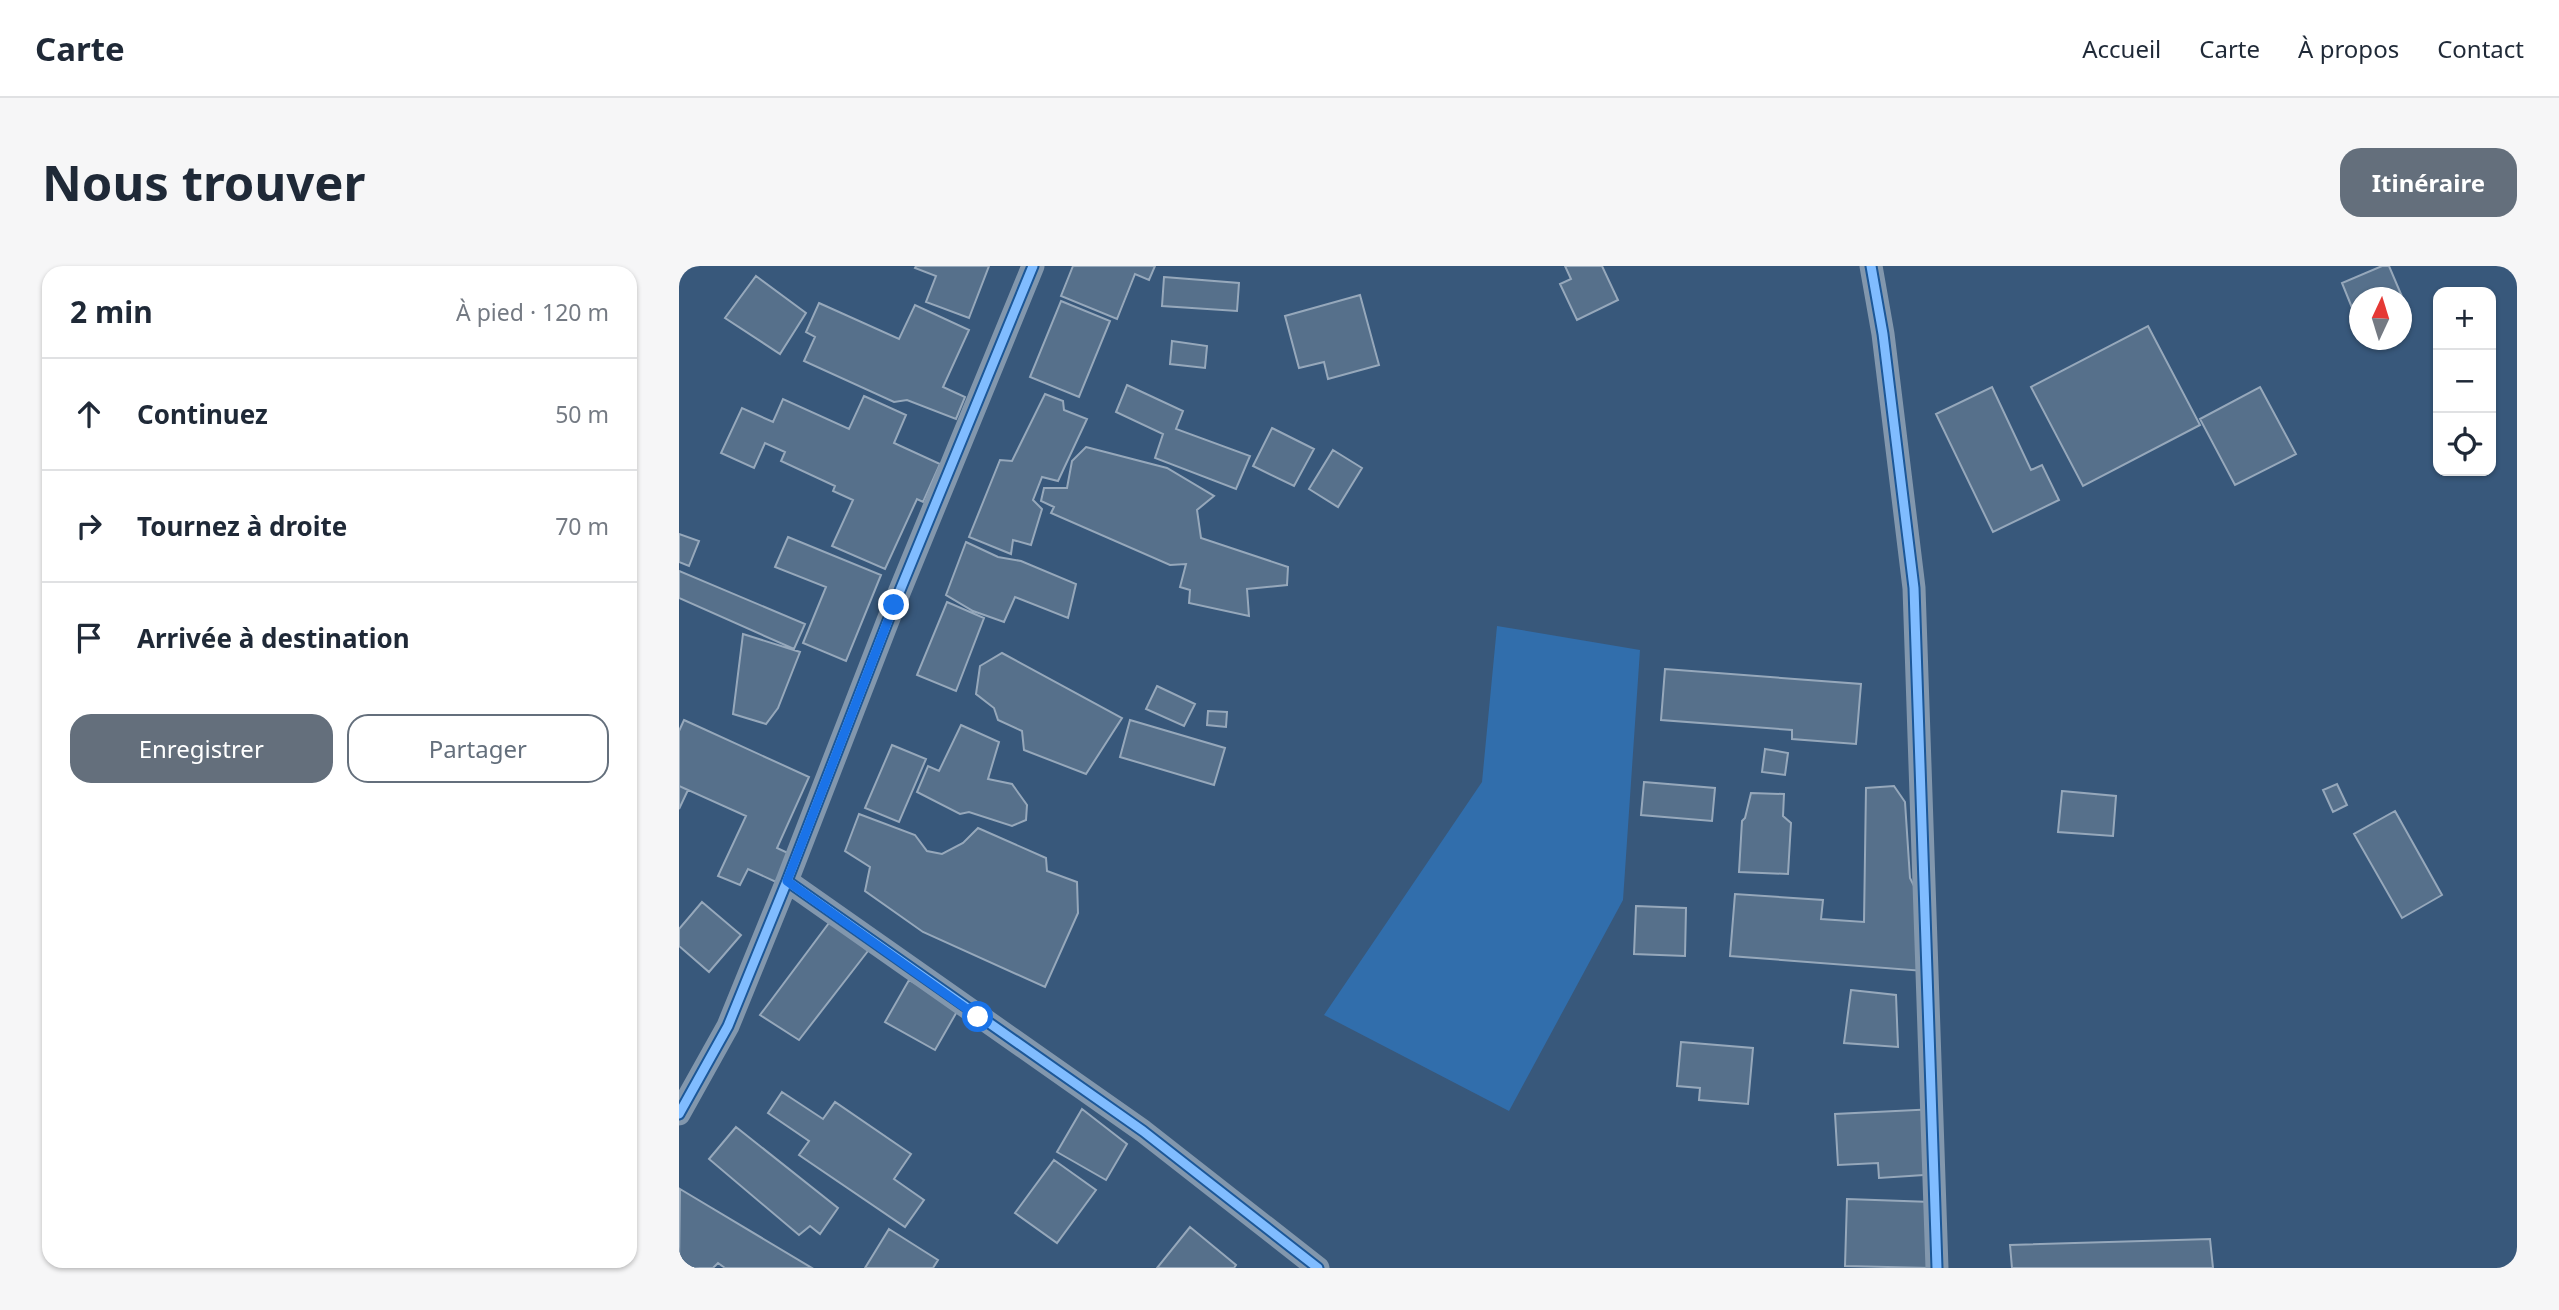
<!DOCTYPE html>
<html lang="fr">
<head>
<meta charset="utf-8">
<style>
  body { margin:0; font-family:"Noto Sans",sans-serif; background:#f6f6f7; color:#1f2937 }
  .controls { position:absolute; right:21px; top:21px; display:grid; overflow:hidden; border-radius:14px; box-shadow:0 2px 5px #0004 }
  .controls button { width:63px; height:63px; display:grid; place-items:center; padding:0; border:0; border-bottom:2px solid #e0e1e3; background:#fff; color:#1f2937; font:35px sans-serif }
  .compass { position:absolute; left:1670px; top:21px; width:63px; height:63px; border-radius:50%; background:#fff; box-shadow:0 2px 5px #0004; rotate:4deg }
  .stop { position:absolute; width:21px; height:21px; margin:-16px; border:5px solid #1a73e8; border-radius:50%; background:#fff }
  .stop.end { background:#1a73e8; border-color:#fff; box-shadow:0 2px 7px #0008 }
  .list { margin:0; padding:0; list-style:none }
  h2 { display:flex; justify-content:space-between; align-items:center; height:91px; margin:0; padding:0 28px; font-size:30px }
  h2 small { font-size:23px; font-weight:400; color:#747a83 }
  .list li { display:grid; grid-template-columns:46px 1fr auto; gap:21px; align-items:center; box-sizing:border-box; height:112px; padding:0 28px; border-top:2px solid #e0e1e3 }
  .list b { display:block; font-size:26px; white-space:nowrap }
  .list em { font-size:23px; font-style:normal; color:#747a83 }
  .actions { display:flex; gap:14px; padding:21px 28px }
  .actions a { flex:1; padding:16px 0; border:2px solid #646f7c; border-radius:21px; text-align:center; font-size:24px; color:#646f7c }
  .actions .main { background:#646f7c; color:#fff }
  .icon { flex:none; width:38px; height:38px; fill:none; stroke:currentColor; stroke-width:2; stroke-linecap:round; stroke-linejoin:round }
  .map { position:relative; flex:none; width:1838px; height:1002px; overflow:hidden; border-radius:21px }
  header { display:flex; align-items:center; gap:42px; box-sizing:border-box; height:98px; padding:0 35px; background:#fff; border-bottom:2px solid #e0e1e3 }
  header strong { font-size:33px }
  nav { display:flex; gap:38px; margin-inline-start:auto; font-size:24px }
  .intro { display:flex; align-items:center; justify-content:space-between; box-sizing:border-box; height:168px; padding:0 42px }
  h1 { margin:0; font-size:49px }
  .button { padding:18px 32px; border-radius:21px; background:#646f7c; color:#fff; font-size:24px; font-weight:700 }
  main { display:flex; gap:42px; padding:0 42px }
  aside { flex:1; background:#fff; border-radius:21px; box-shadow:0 2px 5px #0004 }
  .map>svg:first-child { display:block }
  .green { fill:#316eac }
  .building { fill:#56708b; stroke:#96a8bb; stroke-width:2 }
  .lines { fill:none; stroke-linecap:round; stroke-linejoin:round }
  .street { stroke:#8297ad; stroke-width:23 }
  .cycleway-casing { stroke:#1c5797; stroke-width:13 }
  .cycleway { stroke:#80bcff; stroke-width:9 }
  .route { stroke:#1a73e8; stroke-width:9 }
</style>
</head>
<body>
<header>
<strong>Carte</strong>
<nav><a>Accueil</a><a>Carte</a><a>À propos</a><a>Contact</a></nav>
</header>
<div class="intro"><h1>Nous trouver</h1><a class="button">Itinéraire</a></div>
<main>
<aside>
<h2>2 min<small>À pied · 120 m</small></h2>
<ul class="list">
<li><svg class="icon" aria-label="ahead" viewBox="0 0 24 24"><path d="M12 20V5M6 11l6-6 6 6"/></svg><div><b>Continuez</b></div><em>50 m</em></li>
<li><svg class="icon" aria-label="right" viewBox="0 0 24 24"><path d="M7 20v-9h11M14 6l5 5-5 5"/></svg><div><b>Tournez à droite</b></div><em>70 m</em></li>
<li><svg class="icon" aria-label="arrive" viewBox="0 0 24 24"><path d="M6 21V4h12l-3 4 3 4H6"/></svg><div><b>Arrivée à destination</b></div></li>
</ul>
<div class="actions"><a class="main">Enregistrer</a><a>Partager</a></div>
</aside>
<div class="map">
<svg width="1838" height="1002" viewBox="0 0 1838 1002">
  <rect width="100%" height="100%" fill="#38587b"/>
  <path class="green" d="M 818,360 L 961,384 L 944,634 L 830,845 L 645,749 L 803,516 Z"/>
  <path class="building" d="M 237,0 L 310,0 L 290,52 L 247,36 L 257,10 L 236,2 Z
    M 394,0 L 476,0 L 470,14 L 456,8 L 438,53 L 382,30 Z
    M 886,0 L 923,0 L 939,34 L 898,54 L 881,18 L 892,13 Z
    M 1703,0 L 1710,0 L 1730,47 L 1722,50 L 1722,32 L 1680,32 L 1680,59 L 1663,17 Z
    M 77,10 L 127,47 L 101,88 L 46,52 Z
    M 485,11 L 560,17 L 558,45 L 483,40 Z
    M 681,29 L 700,99 L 649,113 L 645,96 L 620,102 L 606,50 Z
    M 382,35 L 431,55 L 400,131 L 351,111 Z
    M 140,37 L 220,73 L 236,39 L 290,64 L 264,121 L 286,131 L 277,153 L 228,134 L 215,136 L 125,95 L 136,71 L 127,66 Z
    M 1469,60 L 1521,159 L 1404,220 L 1352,121 Z
    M 493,75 L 528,80 L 526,102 L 491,98 Z
    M 448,119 L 504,145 L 497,163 L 571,190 L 557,223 L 476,192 L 484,168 L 437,146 Z
    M 1313,121 L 1352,204 L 1363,199 L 1380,234 L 1314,266 L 1257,148 Z
    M 1581,121 L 1617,188 L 1556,219 L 1521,153 Z
    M 366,128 L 384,135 L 385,144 L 408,153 L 379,215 L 363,211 L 354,234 L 363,243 L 352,279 L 334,274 L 332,288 L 290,271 L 321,194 L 333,195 Z
    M 185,130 L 227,149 L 215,177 L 261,198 L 244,236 L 238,233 L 206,303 L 153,280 L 174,234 L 154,225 L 156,220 L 102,195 L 106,186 L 86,177 L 75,202 L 42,187 L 63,142 L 94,156 L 104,133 L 170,163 Z
    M 593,162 L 635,183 L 615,220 L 574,200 Z
    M 407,181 L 488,202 L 535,230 L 518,244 L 522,272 L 609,301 L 608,319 L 568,323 L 570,350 L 510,337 L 511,324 L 501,321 L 507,298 L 491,299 L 372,247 L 375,241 L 362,235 L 365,222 L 388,222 L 393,195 Z
    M 654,184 L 683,202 L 659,241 L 630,223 Z
    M 0,268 L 20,275 L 10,300 L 0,296 Z
    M 109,271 L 202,309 L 167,395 L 124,377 L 147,321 L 96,301 Z
    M 287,276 L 319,291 L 342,295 L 397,318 L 389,352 L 336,331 L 325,356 L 294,345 L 267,329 Z
    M 0,305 L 126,358 L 115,383 L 0,332 Z
    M 268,336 L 305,352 L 277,425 L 238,409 Z
    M 64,368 L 121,386 L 99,442 L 87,458 L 54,448 Z
    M 323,387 L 443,452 L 407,508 L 345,484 L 343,465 L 319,454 L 315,442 L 297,428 L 301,400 Z
    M 986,403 L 1182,418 L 1177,478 L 1113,473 L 1113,464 L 982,454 Z
    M 478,420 L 516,438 L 505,460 L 467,443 Z
    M 529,445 L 548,446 L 547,461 L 528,459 Z
    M 5,454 L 130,511 L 98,582 L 111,588 L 97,616 L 69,603 L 61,619 L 39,610 L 67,550 L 0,520 L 0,465 Z
    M 451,454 L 546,482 L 535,519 L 441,491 Z
    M 282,459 L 320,476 L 309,513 L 333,518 L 348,539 L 347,554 L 333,560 L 290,546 L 281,548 L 238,526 L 249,500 L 260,505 Z
    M 213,479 L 247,493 L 220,556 L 186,542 Z
    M 1086,483 L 1109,487 L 1106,509 L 1083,506 Z
    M 965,516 L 1036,522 L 1033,555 L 962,549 Z
    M 1658,518 L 1668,539 L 1654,546 L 1644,524 Z
    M 0,520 L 9,524 L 0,543 Z
    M 1215,520 L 1226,536 L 1231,612 L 1248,646 L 1245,705 L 1051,690 L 1056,628 L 1144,634 L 1142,653 L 1185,656 L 1187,522 Z
    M 1383,525 L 1437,530 L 1434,570 L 1379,566 Z
    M 1072,527 L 1105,528 L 1104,550 L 1112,557 L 1109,608 L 1060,606 L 1063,555 L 1066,552 Z
    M 1716,545 L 1763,629 L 1723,652 L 1675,568 Z
    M 180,548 L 236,569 L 248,585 L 263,588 L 284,577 L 299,562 L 367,592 L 368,605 L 398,616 L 399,647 L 366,721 L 244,666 L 186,625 L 191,601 L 166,585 Z
    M 23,636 L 62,669 L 30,706 L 0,680 L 0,663 Z
    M 957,640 L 1007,642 L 1006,690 L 955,688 Z
    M 153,653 L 189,685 L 120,774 L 81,749 Z
    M 230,714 L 280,742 L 256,784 L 206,756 Z
    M 1172,724 L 1217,729 L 1219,781 L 1165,777 Z
    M 1002,776 L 1074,782 L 1069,838 L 1020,834 L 1021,822 L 998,820 Z
    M 103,826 L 144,853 L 156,836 L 232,888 L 215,913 L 245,934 L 226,961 L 120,889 L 130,875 L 89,847 Z
    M 403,843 L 448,878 L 427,914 L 378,886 Z
    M 1257,843 L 1260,908 L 1200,912 L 1199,897 L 1159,899 L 1156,848 Z
    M 57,861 L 159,942 L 141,968 L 131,960 L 120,969 L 30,893 Z
    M 375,894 L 417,924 L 378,977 L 336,947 Z
    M 1,923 L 133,1002 L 46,1002 L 39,997 L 34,1002 L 0,1002 Z
    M 1168,933 L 1252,936 L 1251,1002 L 1166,1000 Z
    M 511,961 L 557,999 L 555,1002 L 478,1002 Z
    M 210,963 L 259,994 L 254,1002 L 186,1002 Z
    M 1531,973 L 1534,1002 L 1333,1002 L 1331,979 Z"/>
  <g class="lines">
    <path class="street" d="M 1192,0 L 1204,68 L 1235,322 L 1258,1002
      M 108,615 L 464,865 L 639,1002
      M 0,848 L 49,760 L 108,615 L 215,339 L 354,0"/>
    <defs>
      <path id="cycleway" d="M 1192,0 L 1204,68 L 1235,322 L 1258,1002
        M 108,615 L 464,865 L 639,1002
        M 0,848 L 49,760 L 108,615 L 215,339 L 354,0"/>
    </defs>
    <use href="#cycleway" class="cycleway-casing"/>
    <use href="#cycleway" class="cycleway"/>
  </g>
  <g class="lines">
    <path class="route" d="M 215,339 L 108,615 L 299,751"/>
  </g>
</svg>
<div class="controls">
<button>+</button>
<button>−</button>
<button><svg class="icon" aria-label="locate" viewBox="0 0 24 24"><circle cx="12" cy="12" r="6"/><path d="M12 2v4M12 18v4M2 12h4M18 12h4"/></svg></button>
</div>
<svg class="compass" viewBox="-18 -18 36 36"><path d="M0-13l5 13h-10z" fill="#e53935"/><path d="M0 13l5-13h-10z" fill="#747a83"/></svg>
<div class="stop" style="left:299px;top:751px"></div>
<div class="stop end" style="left:215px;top:339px"></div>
</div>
</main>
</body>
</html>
